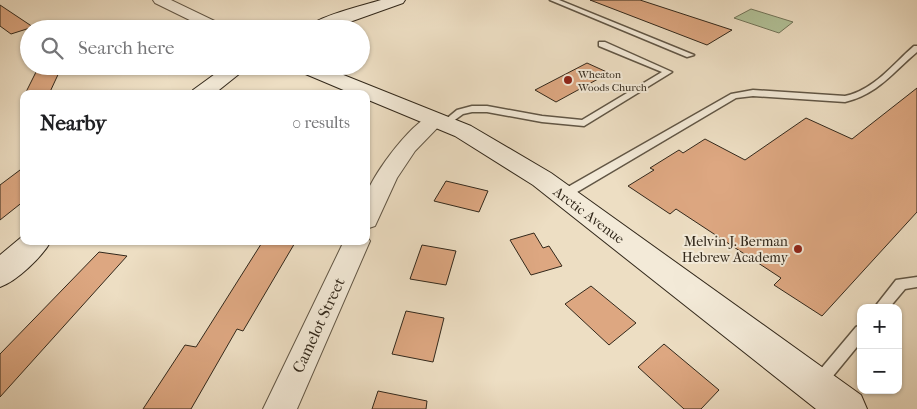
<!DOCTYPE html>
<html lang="en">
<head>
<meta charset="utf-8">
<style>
  body { margin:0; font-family:"IM FELL French Canon",serif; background:#f6f6f6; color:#202124 }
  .controls { position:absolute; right:15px; bottom:15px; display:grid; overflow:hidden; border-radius:10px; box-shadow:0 1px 4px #0004 }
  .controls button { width:45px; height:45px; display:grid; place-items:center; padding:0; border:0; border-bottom:1px solid #e0e0e0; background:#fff; color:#202124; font:25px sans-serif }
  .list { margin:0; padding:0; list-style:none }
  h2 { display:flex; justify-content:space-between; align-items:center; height:65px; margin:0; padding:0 20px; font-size:21px }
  h2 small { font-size:16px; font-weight:400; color:#757577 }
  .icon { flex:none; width:28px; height:28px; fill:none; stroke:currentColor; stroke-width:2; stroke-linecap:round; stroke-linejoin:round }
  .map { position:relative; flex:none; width:917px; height:409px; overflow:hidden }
  .search { position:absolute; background:#fff; box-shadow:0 1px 4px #0004; left:20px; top:20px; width:350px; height:55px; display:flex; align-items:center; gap:12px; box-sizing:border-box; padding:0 18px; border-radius:28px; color:#757577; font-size:19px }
  .panel { position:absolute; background:#fff; box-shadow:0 1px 4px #0004; left:20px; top:90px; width:350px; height:155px; border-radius:10px }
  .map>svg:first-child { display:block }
  .green { fill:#b2c299; stroke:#72755a }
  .building { fill:#dda781; stroke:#32281b }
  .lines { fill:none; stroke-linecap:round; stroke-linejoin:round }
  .lane-casing { stroke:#615645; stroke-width:3 }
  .street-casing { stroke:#615645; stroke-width:2 }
  .secondary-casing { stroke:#32281b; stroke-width:2 }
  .lane { fill:#f3ead8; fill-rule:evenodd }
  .street { fill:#f3ead8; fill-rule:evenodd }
  .secondary { fill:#f3ead8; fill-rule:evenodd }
  .poi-dot { fill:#8f2418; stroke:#f3ead8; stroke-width:2 }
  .labels { text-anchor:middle; stroke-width:4; stroke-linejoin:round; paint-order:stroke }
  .far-poi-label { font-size:11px; fill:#32281b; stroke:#f3ead8; text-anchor:start }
  .street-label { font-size:14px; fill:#32281b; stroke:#f3ead8 }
  .poi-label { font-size:14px; fill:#32281b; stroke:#f3ead8; text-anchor:end }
  .near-street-label { font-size:16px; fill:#32281b; stroke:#f3ead8 }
</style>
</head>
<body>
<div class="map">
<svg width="917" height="409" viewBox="0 0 917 409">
  <rect width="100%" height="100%" fill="#eddec3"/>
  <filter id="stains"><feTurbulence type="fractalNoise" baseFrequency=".004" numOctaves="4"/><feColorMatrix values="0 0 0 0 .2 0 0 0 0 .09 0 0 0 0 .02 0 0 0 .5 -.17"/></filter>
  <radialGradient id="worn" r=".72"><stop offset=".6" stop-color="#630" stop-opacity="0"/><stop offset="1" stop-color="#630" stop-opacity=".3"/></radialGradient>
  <path class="green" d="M 751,9 L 793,22 L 779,33 L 734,18 Z"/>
  <path class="building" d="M 590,0 L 640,0 L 732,30 L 707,45 Z
    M 0,5 L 33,27 L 11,34 L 0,26 Z
    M 587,63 L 609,73 L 556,102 L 535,90 Z
    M 53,66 L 62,66 L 49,94 L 25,94 L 38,68 Z
    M 917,88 L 917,212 L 822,316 L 774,285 L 781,278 L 676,209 L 670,214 L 628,186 L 654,170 L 650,168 L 679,150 L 683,153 L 705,139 L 745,160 L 806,118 L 852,139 Z
    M 24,167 L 24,201 L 0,220 L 0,185 Z
    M 446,181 L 488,191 L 479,212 L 434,201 Z
    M 534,233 L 543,248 L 549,246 L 562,266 L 531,275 L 510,240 Z
    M 263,241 L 296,241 L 243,331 L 237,329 L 191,409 L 143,409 L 185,345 L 196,347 Z
    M 422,245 L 456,251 L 446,285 L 410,279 Z
    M 99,252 L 127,256 L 0,397 L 0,354 Z
    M 591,286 L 636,323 L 609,345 L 565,304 Z
    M 406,311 L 444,318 L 433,362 L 392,354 Z
    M 664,344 L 719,390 L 701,409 L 684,409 L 638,367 Z
    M 378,391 L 427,401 L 426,409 L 372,409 Z"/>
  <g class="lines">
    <defs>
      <path id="lane" d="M 550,0 L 559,0 L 694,55 L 687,57 Z
        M 599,42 L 605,42 L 672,72 L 584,126 L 542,122 L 487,112 L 472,112 L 463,114 L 445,127 L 440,124 L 457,110 L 472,106 L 487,106 L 542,116 L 582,120 L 662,72 L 599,46 Z
        M 914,46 L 917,46 L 917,52 C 892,73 878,94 845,102 L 753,96 L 736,98 L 567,198 L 559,198 L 557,195 L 559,192 L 731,94 L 753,90 L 845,96 C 874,90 892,65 914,46 Z
        M 917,277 L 917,287 L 905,289 L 889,308 L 874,308 L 896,280 Z
        M 861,325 L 861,342 L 824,387 L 819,389 L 814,387 L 811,382 L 814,377 L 856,327 Z"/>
      <path id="street" d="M 153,0 L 171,0 L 225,26 L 227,29 L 208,29 L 155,3 Z
        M 435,114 L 442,116 L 445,120 L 415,151 L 397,178 L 375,226 L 366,229 C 366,218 364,203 367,193 C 375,172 413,119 435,114 Z
        M 366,235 L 370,241 L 297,409 L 263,409 L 344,241 L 366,241 Z"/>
      <path id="secondary" d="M 381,0 L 405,0 L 403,3 L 330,29 L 306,29 C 314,17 365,5 381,0 Z
        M 226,66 L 249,66 L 214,94 L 190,94 L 193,90 Z
        M 293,66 L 321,66 L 471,126 L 551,173 L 861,395 L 867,409 L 816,409 L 533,185 L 455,136 L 366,99 L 366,94 L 353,94 L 296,70 Z
        M 24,235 L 24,241 L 51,241 C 42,257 17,281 0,287 L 0,255 Z"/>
    </defs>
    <use href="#lane" class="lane-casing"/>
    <use href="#street" class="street-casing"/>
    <use href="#secondary" class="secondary-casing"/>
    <use href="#lane" class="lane"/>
    <use href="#street" class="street"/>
    <use href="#secondary" class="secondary"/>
  </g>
  <g class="poi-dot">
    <circle cx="568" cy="80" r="5"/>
    <circle cx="798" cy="249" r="5"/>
  </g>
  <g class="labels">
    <g class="far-poi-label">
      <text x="578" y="78">Wheaton<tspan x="578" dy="13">Woods Church</tspan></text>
    </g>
    <g class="street-label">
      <text transform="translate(589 215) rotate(37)" y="5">Arctic Avenue</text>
    </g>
    <g class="poi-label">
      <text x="788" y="246">Melvin J. Berman<tspan x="788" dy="16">Hebrew Academy</tspan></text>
    </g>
    <g class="near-street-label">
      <text transform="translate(318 325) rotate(-65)" y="6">Camelot Street</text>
    </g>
  </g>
  <rect width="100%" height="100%" filter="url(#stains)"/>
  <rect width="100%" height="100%" fill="url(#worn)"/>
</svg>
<div class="controls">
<button>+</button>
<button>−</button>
</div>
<div class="search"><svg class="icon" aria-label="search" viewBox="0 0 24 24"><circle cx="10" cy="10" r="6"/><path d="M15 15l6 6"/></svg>Search here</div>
<section class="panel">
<h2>Nearby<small>0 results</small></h2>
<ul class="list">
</ul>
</section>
</div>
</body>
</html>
